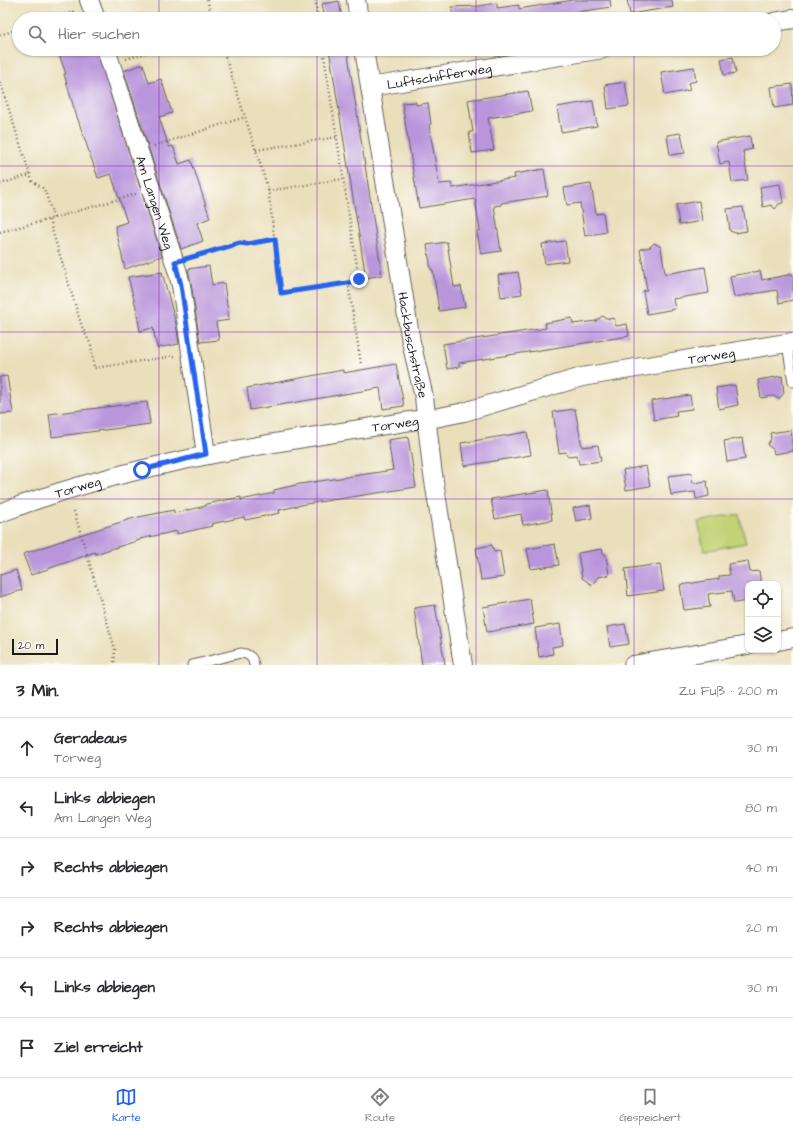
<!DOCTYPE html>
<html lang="de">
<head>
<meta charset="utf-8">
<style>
  body { margin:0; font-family:"Architects Daughter",sans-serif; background:#f7f7f7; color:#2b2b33 }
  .controls { position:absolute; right:12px; bottom:12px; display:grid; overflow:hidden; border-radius:8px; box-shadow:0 1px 3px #0004 }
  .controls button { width:36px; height:36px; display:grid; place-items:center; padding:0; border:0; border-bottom:1px solid #e1e1e2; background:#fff; color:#2b2b33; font:20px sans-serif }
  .scale { position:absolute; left:12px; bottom:10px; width:46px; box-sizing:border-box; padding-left:4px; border:2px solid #1c1c1c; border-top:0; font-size:11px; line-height:14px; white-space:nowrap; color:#1c1c1c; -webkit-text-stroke:3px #fdfcf7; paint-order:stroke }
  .stop { position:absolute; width:12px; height:12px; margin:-9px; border:3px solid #2563eb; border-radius:50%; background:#fff }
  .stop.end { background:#2563eb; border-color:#fff; box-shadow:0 1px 4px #0008 }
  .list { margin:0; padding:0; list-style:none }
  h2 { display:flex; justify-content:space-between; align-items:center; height:52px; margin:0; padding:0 16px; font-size:17px }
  h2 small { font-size:13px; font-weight:400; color:#7c7c81 }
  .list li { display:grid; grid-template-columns:26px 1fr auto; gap:12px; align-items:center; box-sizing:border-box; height:60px; padding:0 16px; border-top:1px solid #e1e1e2 }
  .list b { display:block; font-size:15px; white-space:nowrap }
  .list p { margin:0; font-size:13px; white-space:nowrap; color:#7c7c81 }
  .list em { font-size:13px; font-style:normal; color:#7c7c81 }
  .icon { flex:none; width:22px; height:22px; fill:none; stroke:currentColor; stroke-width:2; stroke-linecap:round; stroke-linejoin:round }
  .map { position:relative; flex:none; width:793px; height:665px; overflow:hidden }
  .search { position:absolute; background:#fff; box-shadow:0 1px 3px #0004; left:12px; right:12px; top:12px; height:44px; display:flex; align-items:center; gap:10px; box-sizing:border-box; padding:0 14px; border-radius:22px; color:#7c7c81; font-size:15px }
  .sheet { height:412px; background:#fff }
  nav { display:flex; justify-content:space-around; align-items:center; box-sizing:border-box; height:56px; border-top:1px solid #e1e1e2; background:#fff; font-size:11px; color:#7c7c81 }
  nav a { display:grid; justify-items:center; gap:2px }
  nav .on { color:#2563eb }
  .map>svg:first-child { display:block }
  .green { fill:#c2d274; stroke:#6f7748 }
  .building { fill:#b996dc }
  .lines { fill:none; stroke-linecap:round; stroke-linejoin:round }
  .lane-casing { stroke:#646054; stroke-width:11 }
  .street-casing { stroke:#646054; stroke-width:20 }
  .path { stroke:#646054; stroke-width:2.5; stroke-dasharray:1 3; stroke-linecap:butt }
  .lane { stroke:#fff; stroke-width:9 }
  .street { stroke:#fff; stroke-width:18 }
  .route { stroke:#2563eb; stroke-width:5 }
  .grid { fill:none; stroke:#7b2cbf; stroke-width:1; stroke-opacity:0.55 }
  .labels { text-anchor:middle; stroke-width:3; stroke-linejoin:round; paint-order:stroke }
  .street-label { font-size:13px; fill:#1c1c1c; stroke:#fdfcf7 }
</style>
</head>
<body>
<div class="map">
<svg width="793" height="665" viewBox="0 0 793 665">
  <rect width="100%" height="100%" fill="#fdfcf7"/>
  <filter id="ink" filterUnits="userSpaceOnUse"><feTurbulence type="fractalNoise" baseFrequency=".025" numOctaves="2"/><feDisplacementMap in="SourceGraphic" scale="8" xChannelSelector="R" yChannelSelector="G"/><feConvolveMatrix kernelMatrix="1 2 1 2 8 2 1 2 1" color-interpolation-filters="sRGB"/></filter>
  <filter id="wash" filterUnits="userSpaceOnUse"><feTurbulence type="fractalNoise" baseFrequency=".012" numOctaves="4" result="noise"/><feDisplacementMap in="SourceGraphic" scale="16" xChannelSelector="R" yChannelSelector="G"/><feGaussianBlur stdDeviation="0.9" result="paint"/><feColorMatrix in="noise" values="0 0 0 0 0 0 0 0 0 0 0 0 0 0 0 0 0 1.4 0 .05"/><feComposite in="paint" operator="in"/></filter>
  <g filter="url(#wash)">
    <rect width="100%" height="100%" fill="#eadfbb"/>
    <path class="green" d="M 739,514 L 746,543 L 704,551 L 698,522 Z"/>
    <g id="blocks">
      <path class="building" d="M 573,0 L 610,0 L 611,7 L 557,15 L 558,19 L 454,19 L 451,7 L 479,6 L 497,3 L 497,8 L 519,5 L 519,9 Z
        M 627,0 L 672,0 L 673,7 L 630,14 Z
        M 339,1 L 342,19 L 325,19 L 322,4 Z
        M 57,49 L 96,49 L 162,256 L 125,269 L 115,226 L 127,222 L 111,174 L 98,178 L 74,108 L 64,74 L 66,74 Z
        M 329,49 L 347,49 L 382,275 L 366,278 Z
        M 733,57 L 736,73 L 724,75 L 721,59 Z
        M 143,64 L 149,83 L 161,79 L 172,113 L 159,117 L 169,147 L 173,146 L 179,164 L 191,160 L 210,218 L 197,223 L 203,241 L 181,249 L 124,71 Z
        M 694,67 L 696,81 L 688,83 L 690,90 L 665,95 L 661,72 Z
        M 625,82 L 629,106 L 608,109 L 605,85 Z
        M 792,84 L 793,105 L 774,108 L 771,87 Z
        M 528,91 L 532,111 L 488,118 L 494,150 L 472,153 L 469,132 L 473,132 L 468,100 Z
        M 593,101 L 597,126 L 561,132 L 557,107 Z
        M 416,102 L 416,105 L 428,103 L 431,124 L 429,125 L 439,184 L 451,183 L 452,188 L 515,178 L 514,174 L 544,169 L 548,196 L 501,203 L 501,205 L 494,206 L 501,251 L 481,254 L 477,232 L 480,231 L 475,199 L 419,208 L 402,103 Z
        M 681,133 L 685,153 L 670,155 L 667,135 Z
        M 750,136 L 752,149 L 743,151 L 748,180 L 732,182 L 729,162 L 720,164 L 716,142 Z
        M 591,184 L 596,214 L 603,213 L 606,232 L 585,236 L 580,203 L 567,205 L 564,188 Z
        M 780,184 L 783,203 L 779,204 L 775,209 L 771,205 L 763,207 L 760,187 Z
        M 699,201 L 702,221 L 679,225 L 676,205 Z
        M 743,207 L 747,231 L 735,233 L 730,231 L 727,209 Z
        M 565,241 L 568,261 L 545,264 L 542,244 Z
        M 447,242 L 454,287 L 461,286 L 465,307 L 439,311 L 433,270 L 431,270 L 427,245 Z
        M 654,243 L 661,247 L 665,274 L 705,267 L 709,293 L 673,299 L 675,309 L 647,314 L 643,291 L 647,290 L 640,249 L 650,247 Z
        M 209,266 L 212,285 L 224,283 L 229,320 L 216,322 L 219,340 L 200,342 L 191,283 L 188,269 Z
        M 760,271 L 762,280 L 793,274 L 793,300 L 779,303 L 777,290 L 734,297 L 730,276 Z
        M 162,272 L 176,324 L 179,344 L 157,348 L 153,328 L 140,331 L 136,307 L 128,277 Z
        M 518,272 L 522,294 L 501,297 L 498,275 Z
        M 602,316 L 609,319 L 614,318 L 616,326 L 627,324 L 629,336 L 459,363 L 459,367 L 447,369 L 443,344 L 546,328 L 545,323 L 572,318 L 573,324 L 596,321 Z
        M 396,364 L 404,406 L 383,409 L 380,388 L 250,410 L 247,388 L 343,370 L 343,373 Z
        M 7,376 L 13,413 L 0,414 L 0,377 Z
        M 782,376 L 784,393 L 779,399 L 773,396 L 761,398 L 758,380 Z
        M 735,385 L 738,405 L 719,409 L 716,388 Z
        M 690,395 L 692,409 L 676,411 L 677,416 L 654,420 L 651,401 Z
        M 147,402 L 150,424 L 52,437 L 49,414 Z
        M 575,409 L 582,447 L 598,445 L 601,461 L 579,464 L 577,455 L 567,456 L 566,452 L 559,453 L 553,412 Z
        M 791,430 L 793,451 L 774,454 L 773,449 L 767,445 L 771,439 L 770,433 Z
        M 527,432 L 531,455 L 464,466 L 461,443 Z
        M 408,437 L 416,487 L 306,504 L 279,510 L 280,513 L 245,520 L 244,517 L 211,524 L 212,526 L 177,534 L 177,531 L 140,539 L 140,540 L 95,554 L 95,552 L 31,575 L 23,554 L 67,539 L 134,518 L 174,510 L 174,513 L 206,506 L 206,504 L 241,497 L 241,500 L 274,493 L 274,490 L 300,484 L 393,470 L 388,440 Z
        M 742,438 L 745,459 L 727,462 L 724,441 Z
        M 646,466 L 650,486 L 626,490 L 623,470 Z
        M 692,473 L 693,483 L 707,481 L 709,496 L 696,499 L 695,492 L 671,495 L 668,476 Z
        M 548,490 L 552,520 L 523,525 L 521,514 L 495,519 L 491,499 Z
        M 590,505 L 592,518 L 576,521 L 573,508 Z
        M 555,544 L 559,565 L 531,569 L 527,549 Z
        M 492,545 L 494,552 L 500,551 L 504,577 L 481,580 L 476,548 Z
        M 602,549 L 603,553 L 606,555 L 609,575 L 598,577 L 592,585 L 582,578 L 578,553 Z
        M 748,561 L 750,572 L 759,571 L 761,584 L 748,584 L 748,601 L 734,603 L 732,591 L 708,594 L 710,607 L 684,610 L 680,585 L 719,579 L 719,576 L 730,575 L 728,564 Z
        M 660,564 L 664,591 L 628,596 L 625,569 Z
        M 16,570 L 22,590 L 0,597 L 0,575 Z
        M 530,599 L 534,624 L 487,632 L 483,607 Z
        M 435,605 L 445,665 L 422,665 L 414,608 Z
        M 560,624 L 563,645 L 552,647 L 553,654 L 539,657 L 535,628 Z
        M 625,624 L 629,644 L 610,647 L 607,627 Z"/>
    </g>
  </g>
  <g filter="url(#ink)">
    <use href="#blocks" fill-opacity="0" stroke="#646054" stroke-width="1"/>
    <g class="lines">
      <defs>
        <path id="lane" d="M 787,343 L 793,382
          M 192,665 L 241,653 C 249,654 253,657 254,665"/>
        <g id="street">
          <path d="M 89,0 L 96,19"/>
          <path d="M 356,0 L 359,19"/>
          <path d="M 774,22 L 793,19"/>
          <path id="s1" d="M 106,49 L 178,273 L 181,285 L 206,454"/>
          <path id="s2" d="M 364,49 L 411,342 L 424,397 L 432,468 L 463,665"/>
          <path id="s3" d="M 370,87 L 603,49"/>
          <path id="s4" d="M 0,513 C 131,462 272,443 411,421 L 440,417 L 464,412 L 582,377 L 793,342"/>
          <path d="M 778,641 L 793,638"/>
          <path d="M 633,665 L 748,645"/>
        </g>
      </defs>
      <use href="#lane" class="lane-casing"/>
      <use href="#street" class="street-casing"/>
      <path class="path" d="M 207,0 L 213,19
        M 315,0 L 318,19
        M 50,19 L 76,11
        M 0,35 L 19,29
        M 223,49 L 268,188 L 281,293 L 354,282 L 359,279 L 323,49
        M 223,50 L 231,49
        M 126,59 L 158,49
        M 0,82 L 32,181 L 44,189 L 54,218
        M 154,146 L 245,117
        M 256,150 L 337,137
        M 0,184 L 30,175
        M 268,191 L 343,179
        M 49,220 L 82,327 L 91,345 L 94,368 L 175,356
        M 0,232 L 54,218 L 136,194
        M 190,258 L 240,243 L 247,244 L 275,239
        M 348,283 L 361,364
        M 74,511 L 115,649 L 114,665"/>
      <use href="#lane" class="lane"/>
      <use href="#street" class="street"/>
    </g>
  </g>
  <g class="lines" filter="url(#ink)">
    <path class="route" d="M 142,470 L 206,454 L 181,285 L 175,262 L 240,243 L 247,244 L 275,239 L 281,293 L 354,282 L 359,279"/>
  </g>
  <path class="grid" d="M 159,0 L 159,19M 317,0 L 317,19M 476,0 L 476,19M 634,0 L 634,19M 159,49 L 159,665M 317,49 L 317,665M 476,49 L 476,665M 634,49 L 634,665M 0,166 L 793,166M 0,332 L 793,332M 0,499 L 793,499"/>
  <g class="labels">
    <g class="street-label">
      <text dy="5" stroke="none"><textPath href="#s3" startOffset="70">Luftschifferweg</textPath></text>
      <text dy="5" stroke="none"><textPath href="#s1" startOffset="161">Am Langen Weg</textPath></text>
      <text dy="5" stroke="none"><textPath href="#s2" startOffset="300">Hackbuschstraße</textPath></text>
      <text dy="5" stroke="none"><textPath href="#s4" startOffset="730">Torweg</textPath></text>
      <text dy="5" stroke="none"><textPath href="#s4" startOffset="406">Torweg</textPath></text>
      <text dy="5" stroke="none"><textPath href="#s4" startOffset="82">Torweg</textPath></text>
    </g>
  </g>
</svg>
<div class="controls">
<button><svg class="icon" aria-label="locate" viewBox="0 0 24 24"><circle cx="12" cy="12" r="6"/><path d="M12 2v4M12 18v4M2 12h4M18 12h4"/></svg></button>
<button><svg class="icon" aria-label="layers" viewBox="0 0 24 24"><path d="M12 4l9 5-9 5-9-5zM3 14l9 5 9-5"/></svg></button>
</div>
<div class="scale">20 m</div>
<div class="stop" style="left:142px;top:470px"></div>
<div class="stop end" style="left:359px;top:279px"></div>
<div class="search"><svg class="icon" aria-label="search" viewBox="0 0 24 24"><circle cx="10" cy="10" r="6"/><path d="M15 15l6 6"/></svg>Hier suchen</div>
</div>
<section class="sheet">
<h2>3 Min.<small>Zu Fuß · 200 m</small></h2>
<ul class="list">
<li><svg class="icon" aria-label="ahead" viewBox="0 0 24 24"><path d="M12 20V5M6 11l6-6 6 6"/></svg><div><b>Geradeaus</b><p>Torweg</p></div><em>30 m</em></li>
<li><svg class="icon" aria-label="left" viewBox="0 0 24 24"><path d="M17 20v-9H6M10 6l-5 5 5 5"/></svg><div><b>Links abbiegen</b><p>Am Langen Weg</p></div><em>80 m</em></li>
<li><svg class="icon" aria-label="right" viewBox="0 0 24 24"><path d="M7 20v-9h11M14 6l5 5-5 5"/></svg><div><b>Rechts abbiegen</b></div><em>40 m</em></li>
<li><svg class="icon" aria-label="right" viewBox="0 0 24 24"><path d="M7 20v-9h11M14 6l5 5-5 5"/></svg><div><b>Rechts abbiegen</b></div><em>20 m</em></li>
<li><svg class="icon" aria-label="left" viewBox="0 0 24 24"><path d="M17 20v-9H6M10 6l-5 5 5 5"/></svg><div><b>Links abbiegen</b></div><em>30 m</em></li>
<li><svg class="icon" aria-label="arrive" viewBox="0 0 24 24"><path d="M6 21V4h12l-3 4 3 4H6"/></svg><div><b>Ziel erreicht</b></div></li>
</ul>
</section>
<nav>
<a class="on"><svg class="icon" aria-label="map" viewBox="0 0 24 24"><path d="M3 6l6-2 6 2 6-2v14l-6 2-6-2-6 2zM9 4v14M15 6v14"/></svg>Karte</a>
<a><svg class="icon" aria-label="directions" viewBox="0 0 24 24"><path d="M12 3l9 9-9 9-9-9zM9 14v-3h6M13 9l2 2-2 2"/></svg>Route</a>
<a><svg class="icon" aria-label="saved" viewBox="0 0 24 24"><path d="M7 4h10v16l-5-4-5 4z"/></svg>Gespeichert</a>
</nav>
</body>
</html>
